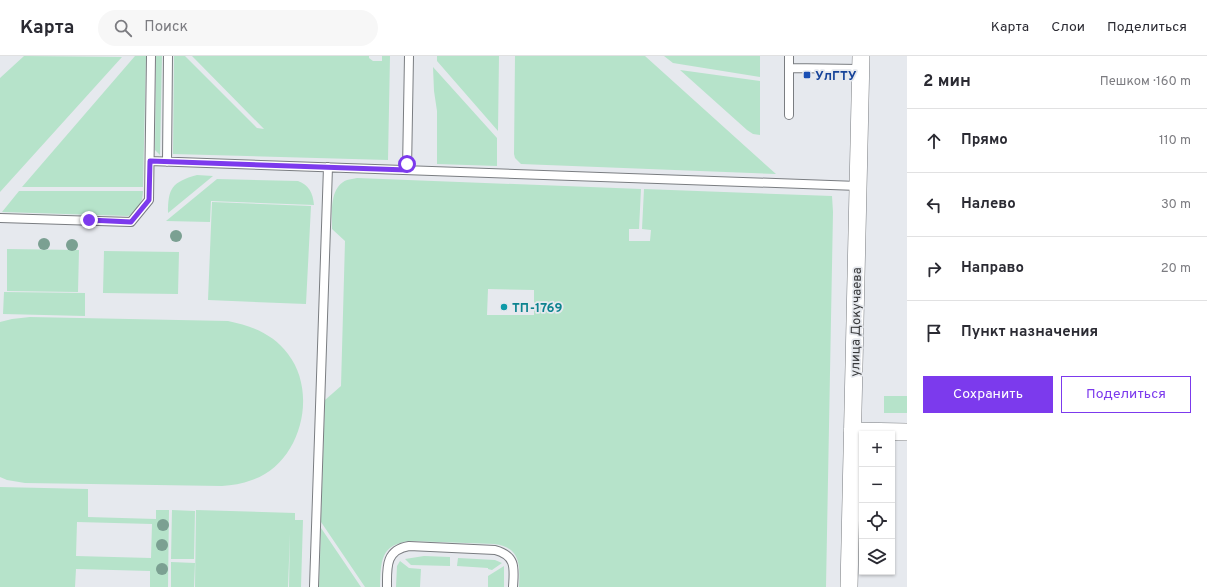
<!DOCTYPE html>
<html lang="ru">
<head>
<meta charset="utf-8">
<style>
  body { margin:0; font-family:Overpass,sans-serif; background:#f7f7f7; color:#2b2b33 }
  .controls { position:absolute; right:12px; bottom:12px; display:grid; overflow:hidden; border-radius:0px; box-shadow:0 1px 3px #0004 }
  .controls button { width:36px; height:36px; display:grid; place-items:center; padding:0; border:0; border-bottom:1px solid #e1e1e2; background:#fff; color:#2b2b33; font:20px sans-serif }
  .stop { position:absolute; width:12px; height:12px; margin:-9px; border:3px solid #7c3aed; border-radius:50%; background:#fff }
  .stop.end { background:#7c3aed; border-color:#fff; box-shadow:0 1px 4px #0008 }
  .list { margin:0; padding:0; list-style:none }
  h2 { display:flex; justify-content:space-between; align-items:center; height:52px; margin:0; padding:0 16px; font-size:17px }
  h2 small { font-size:13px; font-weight:400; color:#7c7c81 }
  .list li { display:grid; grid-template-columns:26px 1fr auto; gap:12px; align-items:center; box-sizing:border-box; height:64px; padding:0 16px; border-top:1px solid #e1e1e2 }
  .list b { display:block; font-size:15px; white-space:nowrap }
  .list em { font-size:13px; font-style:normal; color:#7c7c81 }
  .actions { display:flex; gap:8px; padding:12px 16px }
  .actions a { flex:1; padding:9px 0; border:1px solid #7c3aed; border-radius:0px; text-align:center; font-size:14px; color:#7c3aed }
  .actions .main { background:#7c3aed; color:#fff }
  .icon { flex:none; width:22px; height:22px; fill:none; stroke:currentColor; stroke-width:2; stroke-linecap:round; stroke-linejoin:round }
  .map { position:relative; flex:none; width:907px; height:531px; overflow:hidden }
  header { display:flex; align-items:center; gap:24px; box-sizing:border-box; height:56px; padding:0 20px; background:#fff; border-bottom:1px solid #e1e1e2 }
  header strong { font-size:19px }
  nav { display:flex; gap:22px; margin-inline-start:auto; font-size:14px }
  .search { width:280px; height:36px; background:#f7f7f7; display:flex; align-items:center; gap:10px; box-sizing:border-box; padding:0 14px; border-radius:22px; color:#7c7c81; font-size:15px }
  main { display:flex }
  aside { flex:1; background:#fff }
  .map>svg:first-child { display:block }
  .green { fill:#b6e3ca; fill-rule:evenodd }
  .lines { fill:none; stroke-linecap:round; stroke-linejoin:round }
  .lane-casing { stroke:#7a7d81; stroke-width:10 }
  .street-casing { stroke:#7a7d81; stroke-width:18 }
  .lane { stroke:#fff; stroke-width:8 }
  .street { stroke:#fff; stroke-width:17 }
  .tree { fill:#7ba092 }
  .route { stroke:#7c3aed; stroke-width:5 }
  .transit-dot { fill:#1a4fb4; stroke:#e6e9ee; stroke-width:1.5 }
  .culture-dot { fill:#0f9aa8; stroke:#e6e9ee; stroke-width:1.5 }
  .labels { text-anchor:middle; stroke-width:3.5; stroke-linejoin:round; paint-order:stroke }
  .transit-label { font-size:13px; font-weight:bold; fill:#164399; stroke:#e6e9ee; text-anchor:start }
  .culture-label { font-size:13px; font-weight:bold; fill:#0d838f; stroke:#e6e9ee; text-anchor:start }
  .street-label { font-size:13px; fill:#37383a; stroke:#e6e9ee }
</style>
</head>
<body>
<header>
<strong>Карта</strong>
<div class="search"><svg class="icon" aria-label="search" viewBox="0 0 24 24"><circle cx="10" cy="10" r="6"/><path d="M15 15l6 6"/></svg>Поиск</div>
<nav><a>Карта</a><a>Слои</a><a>Поделиться</a></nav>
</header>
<main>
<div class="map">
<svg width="907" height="531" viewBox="0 0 907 531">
  <rect width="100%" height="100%" fill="#e6e9ee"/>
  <path class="green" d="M 24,0 L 122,1 L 0,136 L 0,22 Z
    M 135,0 L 146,0 L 143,131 L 22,131 Z
    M 156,0 L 162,0 L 160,99 L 155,94 Z
    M 174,0 L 185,0 L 257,72 L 264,73 L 192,0 L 369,0 L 369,2 L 373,5 L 382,5 L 382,0 L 390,0 L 388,104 L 173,98 Z
    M 437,0 L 499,0 L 498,75 L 437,5 Z
    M 515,0 L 645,0 L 776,118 L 521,108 L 515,102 L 514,98 Z
    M 664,0 L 760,0 L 760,21 L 673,7 Z
    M 433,11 L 497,82 L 497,110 L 437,108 L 437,55 L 434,35 Z
    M 680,14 L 760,25 L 760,79 L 753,78 L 747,74 Z
    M 197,119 L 213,120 L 168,157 C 168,132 172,126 197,119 Z
    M 357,122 L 641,133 L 639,173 L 629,173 L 629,185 L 650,185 L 651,174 L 642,173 L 644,133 L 832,140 L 833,156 L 826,531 L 519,531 C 520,510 521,491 494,488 L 411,485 C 380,488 381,505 380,531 L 365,531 L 321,466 L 325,344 L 341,330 L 345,185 L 332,173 C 332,157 329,131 347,124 C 350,123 354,123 357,122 ZM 488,233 L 534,234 L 534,259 L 487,259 Z
    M 217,123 L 298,125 C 309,129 313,137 314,149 L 211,145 L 210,166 L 166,165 Z
    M 19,135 L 143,135 C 143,145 138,157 128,160 L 2,156 Z
    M 212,146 L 311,150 L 306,248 L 208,244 Z
    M 7,193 L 79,194 L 78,236 L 7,235 Z
    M 104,195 L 179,196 L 178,238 L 103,237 Z
    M 4,236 L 85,237 L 85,260 L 3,258 Z
    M 30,261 L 228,265 C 252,270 273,278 288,298 C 319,338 300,408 252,424 C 242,428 232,429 222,430 L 25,427 L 7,424 L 0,421 L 0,266 L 12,263 Z
    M 884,340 L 907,340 L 907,357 L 884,357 Z
    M 0,431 L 88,433 L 88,461 L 156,463 L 156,454 L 169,454 L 168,531 L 150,531 L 150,515 L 76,513 L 75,531 L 0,531 ZM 77,466 L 152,468 L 151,502 L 76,500 Z
    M 172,454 L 195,455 L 194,503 L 171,503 Z
    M 196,454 L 295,457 L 295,464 L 303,464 L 301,531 L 289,531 L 290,478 L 288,531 L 195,531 Z
    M 321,472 L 361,531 L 319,531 Z
    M 424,500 L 450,501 L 450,510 L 411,509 L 405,503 Z
    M 458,502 L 495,504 L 502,507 L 492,514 L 488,513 L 488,512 L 457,510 Z
    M 400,505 L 409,512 L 421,513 L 420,531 L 396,531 L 397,510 Z
    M 171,506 L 195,507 L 194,531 L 171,531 Z
    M 504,510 L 504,531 L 488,531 L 488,520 Z"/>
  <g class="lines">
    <defs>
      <path id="lane" d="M 789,0 L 789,59
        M 789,12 L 860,13
        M 150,105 L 858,130
        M 167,106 L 168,0
        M 407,114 L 409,0
        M 0,162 L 131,166 L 149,144 L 151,0
        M 314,531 L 328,111
        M 387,531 C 387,512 385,494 409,490 L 495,494 C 517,500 514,513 513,531"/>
      <path id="street" d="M 852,375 L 907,376
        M 849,531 L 861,0"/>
    </defs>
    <use href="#lane" class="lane-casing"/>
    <use href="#street" class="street-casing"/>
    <use href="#lane" class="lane"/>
    <use href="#street" class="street"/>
  </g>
  <g class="tree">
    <circle cx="176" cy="180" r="6"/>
    <circle cx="44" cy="188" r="6"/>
    <circle cx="72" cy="189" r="6"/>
    <circle cx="163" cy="469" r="6"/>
    <circle cx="162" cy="489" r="6"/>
    <circle cx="162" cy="513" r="6"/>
  </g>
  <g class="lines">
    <path class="route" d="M 89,164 L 131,166 L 149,144 L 150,105 L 407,114 L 407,108"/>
  </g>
  <rect class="transit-dot" x="803" y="15" width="8" height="8" rx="2"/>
  <circle class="culture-dot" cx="504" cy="251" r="4"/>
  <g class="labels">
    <g class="transit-label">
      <text x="815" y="24">УлГТУ</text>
    </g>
    <g class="culture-label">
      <text x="512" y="256">ТП-1769</text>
    </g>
    <g class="street-label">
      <text transform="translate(855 266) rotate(-89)" y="5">улица Докучаева</text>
    </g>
  </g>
</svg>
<div class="controls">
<button>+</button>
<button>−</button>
<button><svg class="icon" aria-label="locate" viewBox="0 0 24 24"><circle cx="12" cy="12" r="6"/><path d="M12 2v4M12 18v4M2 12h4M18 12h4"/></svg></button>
<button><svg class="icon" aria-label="layers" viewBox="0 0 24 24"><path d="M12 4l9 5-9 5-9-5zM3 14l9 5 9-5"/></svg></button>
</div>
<div class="stop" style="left:407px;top:108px"></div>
<div class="stop end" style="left:89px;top:164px"></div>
</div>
<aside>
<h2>2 мин<small>Пешком · 160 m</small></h2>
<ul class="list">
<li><svg class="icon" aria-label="ahead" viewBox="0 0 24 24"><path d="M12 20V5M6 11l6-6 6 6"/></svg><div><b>Прямо</b></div><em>110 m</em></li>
<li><svg class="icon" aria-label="left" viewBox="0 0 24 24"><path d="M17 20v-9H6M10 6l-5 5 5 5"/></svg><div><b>Налево</b></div><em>30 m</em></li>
<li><svg class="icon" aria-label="right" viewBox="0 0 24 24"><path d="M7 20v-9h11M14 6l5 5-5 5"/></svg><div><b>Направо</b></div><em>20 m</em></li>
<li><svg class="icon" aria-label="arrive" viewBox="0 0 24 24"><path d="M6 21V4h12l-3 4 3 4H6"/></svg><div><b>Пункт назначения</b></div></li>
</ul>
<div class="actions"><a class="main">Сохранить</a><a>Поделиться</a></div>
</aside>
</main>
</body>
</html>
